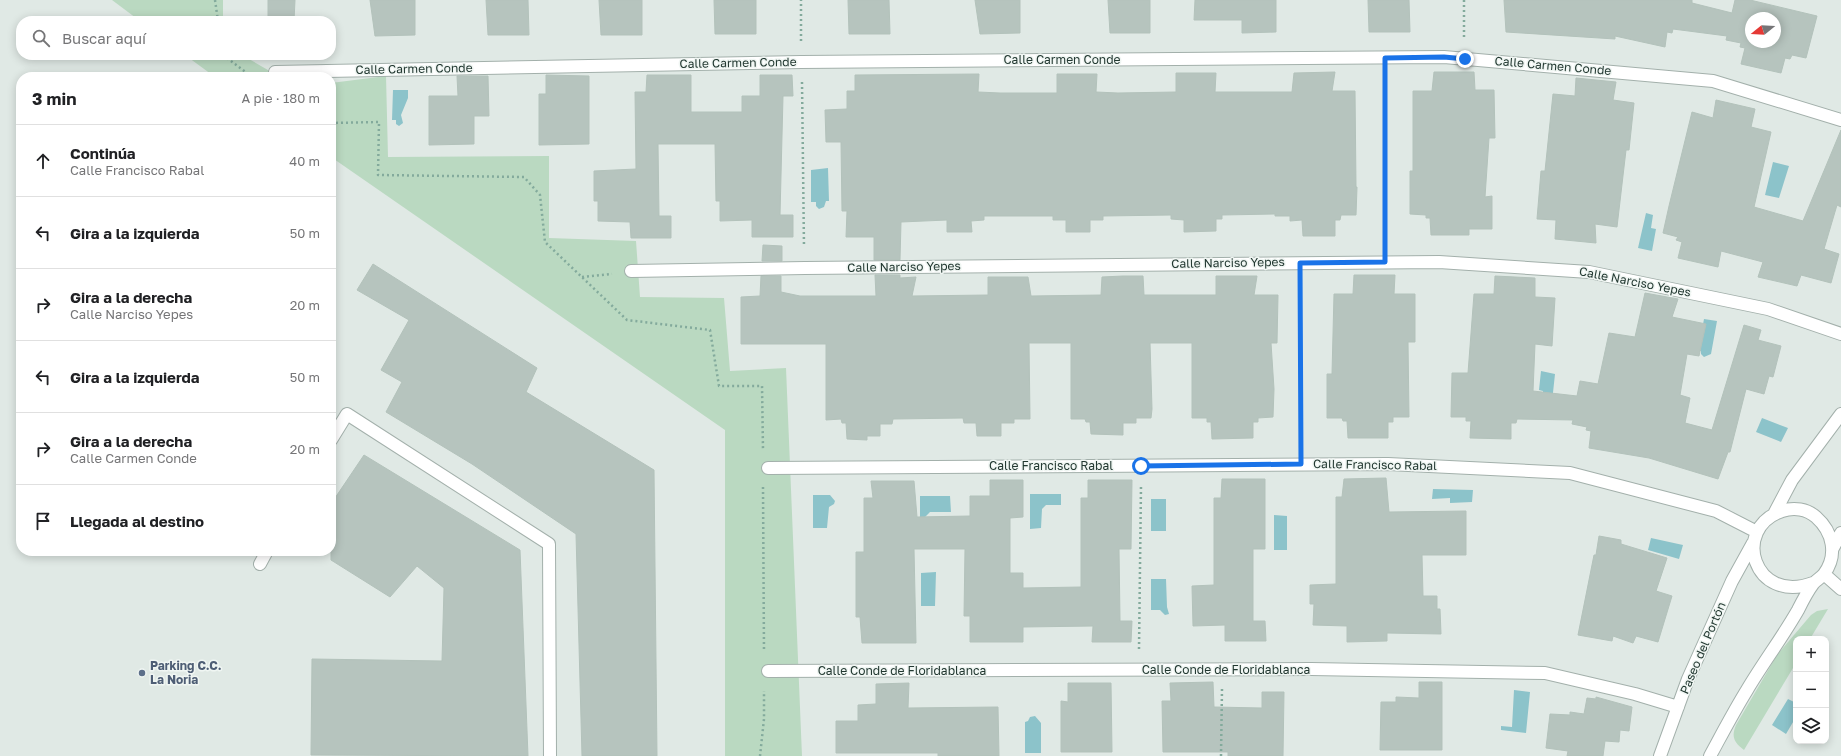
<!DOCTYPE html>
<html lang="es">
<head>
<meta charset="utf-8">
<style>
  body { margin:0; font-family:"Golos Text",sans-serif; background:#f6f6f6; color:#202124 }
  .controls { position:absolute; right:12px; bottom:12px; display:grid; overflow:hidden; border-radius:8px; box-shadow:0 2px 10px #0003 }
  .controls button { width:36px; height:36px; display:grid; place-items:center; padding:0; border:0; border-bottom:1px solid #e0e0e0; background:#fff; color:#202124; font:20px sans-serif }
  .compass { position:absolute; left:1745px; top:12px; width:36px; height:36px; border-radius:50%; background:#fff; box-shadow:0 2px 10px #0003; rotate:252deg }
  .stop { position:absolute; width:12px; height:12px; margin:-9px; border:3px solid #1a73e8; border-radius:50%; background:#fff }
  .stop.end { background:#1a73e8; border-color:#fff; box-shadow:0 1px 4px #0008 }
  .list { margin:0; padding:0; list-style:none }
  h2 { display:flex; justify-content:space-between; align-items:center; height:52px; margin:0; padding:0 16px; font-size:17px }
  h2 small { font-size:13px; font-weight:400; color:#757577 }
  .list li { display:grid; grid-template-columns:26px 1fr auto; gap:12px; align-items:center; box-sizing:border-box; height:72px; padding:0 16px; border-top:1px solid #e0e0e0 }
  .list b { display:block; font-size:15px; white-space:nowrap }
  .list p { margin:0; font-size:13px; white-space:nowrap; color:#757577 }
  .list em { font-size:13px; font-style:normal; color:#757577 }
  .icon { flex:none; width:22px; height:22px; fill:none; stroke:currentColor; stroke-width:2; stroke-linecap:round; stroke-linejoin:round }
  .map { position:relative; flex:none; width:1841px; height:756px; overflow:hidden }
  .search { position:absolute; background:#fff; box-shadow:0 2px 10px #0003; left:16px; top:16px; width:320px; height:44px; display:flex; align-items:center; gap:10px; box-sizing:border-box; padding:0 14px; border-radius:16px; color:#757577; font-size:15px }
  .panel { position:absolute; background:#fff; box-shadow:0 2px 10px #0003; left:16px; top:72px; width:320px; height:484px; border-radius:16px }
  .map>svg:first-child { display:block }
  .green { fill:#bad9c1 }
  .water { fill:#8cc3ca }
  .building { fill:#b6c4be; stroke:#b3c2bb; fill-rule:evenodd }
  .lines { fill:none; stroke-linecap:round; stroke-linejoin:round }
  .minor-casing { stroke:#a3b0ab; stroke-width:14 }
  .path { stroke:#83aa9c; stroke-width:2.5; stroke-dasharray:2 3; stroke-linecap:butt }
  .minor { stroke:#fff; stroke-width:12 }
  .route { stroke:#1a73e8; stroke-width:5 }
  .service-dot { fill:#5c6f8a; stroke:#f0f6f3; stroke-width:1.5 }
  .labels { text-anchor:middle; stroke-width:3; stroke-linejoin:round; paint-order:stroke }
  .street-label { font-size:12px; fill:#223831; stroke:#f0f6f3 }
  .service-label { font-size:12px; font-weight:bold; fill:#4e5e75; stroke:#f0f6f3; text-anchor:start }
</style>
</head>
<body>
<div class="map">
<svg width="1841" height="756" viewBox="0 0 1841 756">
  <rect width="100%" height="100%" fill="#e0e9e5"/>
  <path class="green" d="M 112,0 L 223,0 L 223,21 L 140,21 Z
    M 185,55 L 242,55 L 280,77 L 215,77 Z
    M 386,76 L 388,157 L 549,156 L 549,238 L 636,241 L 640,297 L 724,298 L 730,371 L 786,368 L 802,756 L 725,756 L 725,430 L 331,157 L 331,83 Z
    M 1828,609 L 1810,639 L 1796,639 L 1796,663 L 1744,750 C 1734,742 1731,737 1736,725 L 1777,655 L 1811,615 L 1817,611 Z"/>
  <path class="water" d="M 393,90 L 408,90 L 408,98 L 401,115 L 403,123 L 399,126 L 396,124 L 396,120 L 392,120 Z
    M 1773,162 L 1789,166 L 1779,198 L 1765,195 Z
    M 828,168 L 829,201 L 826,201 L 824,207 L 819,209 L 816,206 L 816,202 L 811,202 L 811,170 Z
    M 1646,213 L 1653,215 L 1651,228 L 1656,229 L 1652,251 L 1638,248 Z
    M 1704,319 L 1717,321 L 1711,354 L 1704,357 L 1701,354 L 1701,351 L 1698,351 Z
    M 1541,371 L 1555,374 L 1551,411 L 1543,410 L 1543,391 L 1539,390 Z
    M 1762,418 L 1788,428 L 1781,442 L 1756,432 Z
    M 1433,489 L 1473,490 L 1472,502 L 1450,503 L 1450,498 L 1432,499 Z
    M 1030,494 L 1061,494 L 1061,505 L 1046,505 L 1042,509 L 1041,528 L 1030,529 Z
    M 813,495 L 830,495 L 835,501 L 834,504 L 829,507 L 827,528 L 813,528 Z
    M 920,496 L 950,496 L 951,512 L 930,512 L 925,517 L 920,517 Z
    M 1151,499 L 1166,499 L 1166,531 L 1151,531 Z
    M 1274,515 L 1287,516 L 1287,550 L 1274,550 Z
    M 1651,538 L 1683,545 L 1679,559 L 1648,550 Z
    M 936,572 L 935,606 L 921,606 L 921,573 Z
    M 1151,579 L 1166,579 L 1167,607 L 1169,614 L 1165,615 L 1160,610 L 1151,610 Z
    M 1514,690 L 1530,692 L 1526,733 L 1501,730 L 1501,726 L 1512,727 Z
    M 1788,699 L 1796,703 L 1796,717 L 1786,734 L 1772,725 Z
    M 1035,716 L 1041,723 L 1041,753 L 1025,753 L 1025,722 L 1028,721 L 1030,717 Z"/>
  <path class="building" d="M 268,0 L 295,0 L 294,21 L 268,21 Z
    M 370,0 L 415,0 L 415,35 L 375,36 Z
    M 486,0 L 528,0 L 529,35 L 488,35 Z
    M 599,0 L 642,0 L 642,35 L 601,35 Z
    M 714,0 L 756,0 L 756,34 L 715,34 Z
    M 848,0 L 889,0 L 890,34 L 849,34 Z
    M 975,0 L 1020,0 L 1020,33 L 980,34 Z
    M 1108,0 L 1150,0 L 1150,33 L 1110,33 Z
    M 1195,0 L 1276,0 L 1276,32 L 1242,33 L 1242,20 L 1194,20 Z
    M 1368,0 L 1409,0 L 1410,32 L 1369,32 Z
    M 1504,0 L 1692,0 L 1692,3 L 1732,13 L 1735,0 L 1750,0 L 1817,16 L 1806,58 L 1792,55 L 1790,59 L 1785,58 L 1781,73 L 1741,64 L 1745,48 L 1740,47 L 1741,43 L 1726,40 L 1727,36 L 1673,29 L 1672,33 L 1667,32 L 1665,47 L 1615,36 L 1615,39 L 1506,32 ZM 1751,18 L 1775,18 L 1775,42 L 1751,42 Z
    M 1335,72 L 1332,91 L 1355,91 L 1356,187 L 1357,187 L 1356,215 L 1341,215 L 1340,220 L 1335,220 L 1335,236 L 1303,236 L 1302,220 L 1290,221 L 1290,216 L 1275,216 L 1275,214 L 1222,215 L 1222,219 L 1216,219 L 1216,231 L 1184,232 L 1184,220 L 1171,219 L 1171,215 L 1103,216 L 1103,220 L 1090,220 L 1090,232 L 1066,232 L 1066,220 L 1053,220 L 1053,216 L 984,216 L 984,220 L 971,221 L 972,232 L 947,232 L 947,220 L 901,222 L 900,260 L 874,260 L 874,237 L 846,237 L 847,211 L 842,211 L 841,142 L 826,142 L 825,110 L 847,109 L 847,91 L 855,91 L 855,75 L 979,74 L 978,92 L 1000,93 L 1057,93 L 1057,74 L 1097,74 L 1096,92 L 1118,93 L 1176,92 L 1176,73 L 1216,73 L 1215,92 L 1292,92 L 1294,73 Z
    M 1434,72 L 1474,72 L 1475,90 L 1494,90 L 1495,138 L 1489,138 L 1485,197 L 1492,196 L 1492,229 L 1469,229 L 1469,235 L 1431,235 L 1430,218 L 1426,218 L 1426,215 L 1410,214 L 1410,171 L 1413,171 L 1413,91 L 1432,91 Z
    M 546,75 L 589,76 L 589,144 L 539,145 L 539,94 L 546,94 Z
    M 647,75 L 691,75 L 691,112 L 742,112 L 742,96 L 760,96 L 760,75 L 792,75 L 793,96 L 783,96 L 780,215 L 793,215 L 793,237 L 752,237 L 752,220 L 720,221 L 720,201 L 716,201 L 715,144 L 658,144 L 659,216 L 671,216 L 671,238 L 631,238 L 630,222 L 598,221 L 598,201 L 594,201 L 594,171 L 636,169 L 635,92 L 646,92 Z
    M 457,76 L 488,76 L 489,116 L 474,116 L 474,144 L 429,145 L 429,96 L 458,96 Z
    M 1576,78 L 1616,82 L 1613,100 L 1634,103 L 1629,150 L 1626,150 L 1617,227 L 1595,224 L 1596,243 L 1555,239 L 1556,220 L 1537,219 L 1541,171 L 1545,171 L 1553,94 L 1575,96 Z
    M 1716,100 L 1755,109 L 1751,127 L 1771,132 L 1754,207 L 1803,221 L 1841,130 L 1841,207 L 1837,205 L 1824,249 L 1839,254 L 1831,283 L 1801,275 L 1797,286 L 1758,277 L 1763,262 L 1721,251 L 1718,267 L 1678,258 L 1682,242 L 1676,240 L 1678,237 L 1663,233 L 1669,206 L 1692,112 L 1713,118 Z
    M 763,245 L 782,246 L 782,261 L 762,261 Z
    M 373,264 L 537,368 L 526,392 L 654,470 L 657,756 L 582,756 L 576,534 L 472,464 L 386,412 L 402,382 L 381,370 L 409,320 L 357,290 Z
    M 875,275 L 900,275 L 900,278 L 916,277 L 912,296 L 988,295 L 988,277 L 1028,277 L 1031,296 L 1101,295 L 1102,277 L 1123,276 L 1143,276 L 1144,295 L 1216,295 L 1216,276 L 1257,276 L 1254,295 L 1278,295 L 1277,343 L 1271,343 L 1274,389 L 1273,417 L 1258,418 L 1258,422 L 1253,422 L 1253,438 L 1212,439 L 1211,422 L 1207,422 L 1207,418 L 1192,418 L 1192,343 L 1150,343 L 1152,409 L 1151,418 L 1136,418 L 1136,423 L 1123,423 L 1123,435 L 1091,434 L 1090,422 L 1086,422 L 1085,419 L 1071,419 L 1071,343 L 1029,343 L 1030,419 L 1014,419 L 1014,423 L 1001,423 L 1001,436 L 977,436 L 976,423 L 964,423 L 963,418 L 893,419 L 892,424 L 880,424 L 880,436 L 867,436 L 867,440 L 847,439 L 846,423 L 842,423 L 841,419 L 826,420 L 826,344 L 741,344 L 741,297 L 760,296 L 761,276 L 781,276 L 781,292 L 800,296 L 876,296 Z
    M 1354,275 L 1395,275 L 1394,294 L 1415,294 L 1415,342 L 1408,342 L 1409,417 L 1393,417 L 1393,422 L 1388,422 L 1388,438 L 1348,438 L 1347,421 L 1343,421 L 1342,418 L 1327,418 L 1327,374 L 1332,374 L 1334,294 L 1353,294 Z
    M 1495,276 L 1535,278 L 1535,297 L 1555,298 L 1552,346 L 1535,344 L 1533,391 L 1577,396 L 1580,381 L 1598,384 L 1609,333 L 1635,337 L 1645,293 L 1678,299 L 1672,317 L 1706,324 L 1699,356 L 1687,354 L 1680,395 L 1690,398 L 1685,423 L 1712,430 L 1744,325 L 1761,330 L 1758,340 L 1781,346 L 1773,377 L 1769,376 L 1764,394 L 1746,389 L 1730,452 L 1728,452 L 1718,479 L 1649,458 L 1589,448 L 1591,431 L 1586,430 L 1587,427 L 1572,424 L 1573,420 L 1517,419 L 1516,423 L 1511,423 L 1511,439 L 1470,438 L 1471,421 L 1466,421 L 1466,417 L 1451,417 L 1452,373 L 1468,373 L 1474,294 L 1494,294 Z
    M 364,455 L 520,550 L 528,756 L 311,755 L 312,659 L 442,661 L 444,588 L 417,566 L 390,597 L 331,560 L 331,504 Z
    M 1386,478 L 1389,512 L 1466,511 L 1466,555 L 1422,555 L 1423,596 L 1437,596 L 1437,609 L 1440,609 L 1441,634 L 1387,633 L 1387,641 L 1347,642 L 1347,626 L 1313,625 L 1314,604 L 1310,604 L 1310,585 L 1336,584 L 1336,497 L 1342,497 L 1344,479 Z
    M 1222,479 L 1265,479 L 1265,549 L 1253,549 L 1253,621 L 1265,621 L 1266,641 L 1225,641 L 1225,625 L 1193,626 L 1192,586 L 1214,585 L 1214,498 L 1221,498 Z
    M 990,480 L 1023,480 L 1023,517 L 1010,518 L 1010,573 L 1023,573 L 1023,588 L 1081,587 L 1081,498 L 1088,498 L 1088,480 L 1132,480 L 1131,549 L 1119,549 L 1120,621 L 1132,621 L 1131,642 L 1092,642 L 1093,626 L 1023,627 L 1023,642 L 970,642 L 970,616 L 964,616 L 965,549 L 914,549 L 916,643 L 862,643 L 860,617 L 856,617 L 856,552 L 864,552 L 864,498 L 873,498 L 871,481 L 914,481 L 917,517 L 970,516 L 970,496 L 990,496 Z
    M 1599,536 L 1621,540 L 1621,544 L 1667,558 L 1656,591 L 1672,596 L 1658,642 L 1636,636 L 1633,643 L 1613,636 L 1612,641 L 1578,635 L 1594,555 L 1596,555 Z
    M 1213,682 L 1214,707 L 1262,708 L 1262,692 L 1284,692 L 1283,756 L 1228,756 L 1228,752 L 1163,752 L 1162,701 L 1171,701 L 1170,683 Z
    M 1419,682 L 1442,682 L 1442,750 L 1380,750 L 1381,702 L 1396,702 L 1396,697 L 1419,698 Z
    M 909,683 L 908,708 L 998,707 L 999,756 L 938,756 L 938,753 L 836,753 L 836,721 L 858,721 L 858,705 L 876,704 L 876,684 Z
    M 1068,683 L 1111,683 L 1112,752 L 1061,752 L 1061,701 L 1068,702 Z
    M 1596,697 L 1632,707 L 1629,731 L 1620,730 L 1619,742 L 1605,741 L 1603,756 L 1567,756 L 1568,751 L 1546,748 L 1550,714 L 1570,715 L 1570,712 L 1584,714 L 1587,698 L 1596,699 Z"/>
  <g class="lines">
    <defs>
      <path id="minor" d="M 275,72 L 801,62 L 1444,57 L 1713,81 L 1841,120
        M 631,271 L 805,268 L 1439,262 L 1589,272 L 1768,309 L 1841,334
        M 331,440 L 347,414 L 549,544 L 550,756
        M 768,468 L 1388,464 L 1570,473 L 1716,511 L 1757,532
        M 1774,514 L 1792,480 L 1841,414
        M 1833,548 L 1841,533
        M 260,564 L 267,551
        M 1824,574 L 1841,589
        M 768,671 L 1311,669 L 1545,673 L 1635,694 L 1678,707
        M 1660,756 L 1688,679 L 1732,581 L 1753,543
        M 1710,756 C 1722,734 1734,711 1747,690 C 1763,663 1782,638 1798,610 C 1802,602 1807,592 1813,584 C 1816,580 1821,578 1824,574 C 1838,555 1833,532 1816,517 C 1807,509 1794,507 1782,511 C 1731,528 1753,605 1813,583"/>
    </defs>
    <use href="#minor" class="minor-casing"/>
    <path class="path" d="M 215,0 L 218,21
      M 1464,0 L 1464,39
      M 801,41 L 801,0
      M 223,55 L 252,77
      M 1385,78 L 1385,243
      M 802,82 L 804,247
      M 331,123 L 379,122 L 378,175 L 524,177 L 540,195 L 545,242 L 627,320 L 710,330 L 719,386 L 762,386 L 763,450
      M 582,277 L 612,274
      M 1300,283 L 1301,444
      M 763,487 L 764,652
      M 1139,649 L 1141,486
      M 760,756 L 764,719 L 764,691
      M 1221,756 L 1222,689"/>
    <use href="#minor" class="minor"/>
  </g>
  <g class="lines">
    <path class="route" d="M 1141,466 L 1301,464 L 1300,263 L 1385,262 L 1385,58 L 1444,57 L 1465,59"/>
  </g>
  <circle class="service-dot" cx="142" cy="673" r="4"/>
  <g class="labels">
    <g class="street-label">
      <text x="1062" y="64">Calle Carmen Conde</text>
      <text transform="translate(738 63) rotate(-1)" y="4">Calle Carmen Conde</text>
      <text transform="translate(1553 66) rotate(5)" y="4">Calle Carmen Conde</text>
      <text transform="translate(414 69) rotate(-1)" y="4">Calle Carmen Conde</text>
      <text transform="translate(1228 263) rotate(-1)" y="4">Calle Narciso Yepes</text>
      <text transform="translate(904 267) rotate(-1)" y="4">Calle Narciso Yepes</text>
      <text transform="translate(1635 282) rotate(11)" y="4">Calle Narciso Yepes</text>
      <text transform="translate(1375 465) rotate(1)" y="4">Calle Francisco Rabal</text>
      <text x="1051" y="470">Calle Francisco Rabal</text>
      <text transform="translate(1703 648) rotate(-67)" y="4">Paseo del Portón</text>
      <text x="1226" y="674">Calle Conde de Floridablanca</text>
      <text x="902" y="675">Calle Conde de Floridablanca</text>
    </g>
    <g class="service-label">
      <text x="150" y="670">Parking C.C.<tspan x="150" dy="14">La Noria</tspan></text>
    </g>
  </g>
</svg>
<div class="controls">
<button>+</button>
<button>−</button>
<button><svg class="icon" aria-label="layers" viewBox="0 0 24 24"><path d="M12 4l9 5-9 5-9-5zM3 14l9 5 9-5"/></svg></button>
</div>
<svg class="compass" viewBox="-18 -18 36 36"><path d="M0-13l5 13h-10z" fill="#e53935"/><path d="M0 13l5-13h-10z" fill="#757577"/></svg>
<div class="stop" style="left:1141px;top:466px"></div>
<div class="stop end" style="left:1465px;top:59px"></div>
<div class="search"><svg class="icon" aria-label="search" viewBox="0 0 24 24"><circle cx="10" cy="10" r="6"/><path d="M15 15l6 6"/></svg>Buscar aquí</div>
<section class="panel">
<h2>3 min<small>A pie · 180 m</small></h2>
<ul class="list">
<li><svg class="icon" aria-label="ahead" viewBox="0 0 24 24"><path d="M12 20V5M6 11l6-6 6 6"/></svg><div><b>Continúa</b><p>Calle Francisco Rabal</p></div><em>40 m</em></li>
<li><svg class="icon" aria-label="left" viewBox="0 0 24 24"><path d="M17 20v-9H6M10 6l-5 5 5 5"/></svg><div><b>Gira a la izquierda</b></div><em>50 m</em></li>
<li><svg class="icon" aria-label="right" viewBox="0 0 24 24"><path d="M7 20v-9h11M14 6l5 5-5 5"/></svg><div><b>Gira a la derecha</b><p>Calle Narciso Yepes</p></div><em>20 m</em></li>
<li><svg class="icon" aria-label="left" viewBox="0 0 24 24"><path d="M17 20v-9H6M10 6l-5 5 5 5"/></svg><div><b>Gira a la izquierda</b></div><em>50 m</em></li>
<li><svg class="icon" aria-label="right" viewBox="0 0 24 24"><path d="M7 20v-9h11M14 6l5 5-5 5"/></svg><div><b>Gira a la derecha</b><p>Calle Carmen Conde</p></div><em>20 m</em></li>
<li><svg class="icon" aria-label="arrive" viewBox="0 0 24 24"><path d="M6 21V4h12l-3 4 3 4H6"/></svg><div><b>Llegada al destino</b></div></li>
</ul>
</section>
</div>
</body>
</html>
